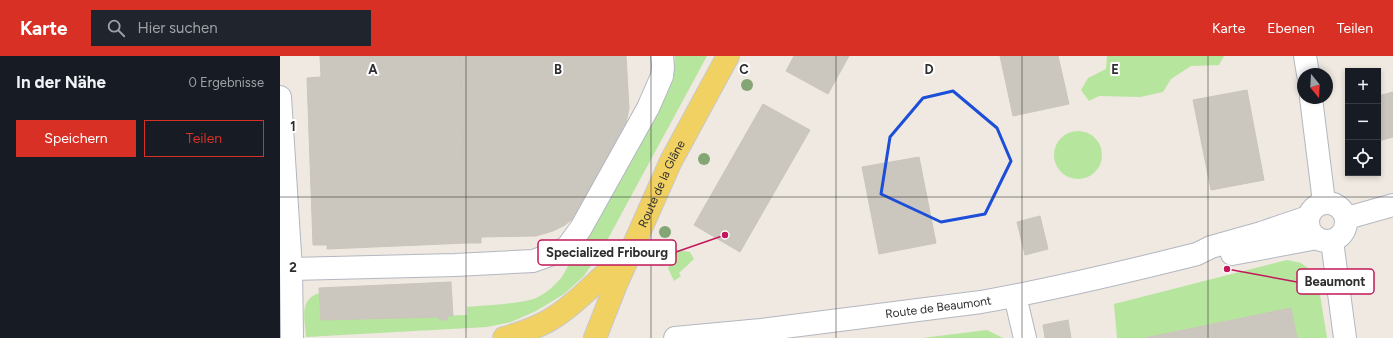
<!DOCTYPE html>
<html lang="de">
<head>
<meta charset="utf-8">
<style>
  body { margin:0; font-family:Figtree,sans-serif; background:#20242c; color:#f1f3f6 }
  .controls { position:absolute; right:12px; top:12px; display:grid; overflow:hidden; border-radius:0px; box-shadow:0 2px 6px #0003 }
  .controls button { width:36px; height:36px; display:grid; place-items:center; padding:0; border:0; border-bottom:1px solid #363941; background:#171b24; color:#f1f3f6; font:20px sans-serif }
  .compass { position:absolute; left:1017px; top:12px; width:36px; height:36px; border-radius:50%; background:#171b24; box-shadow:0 2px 6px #0003; rotate:162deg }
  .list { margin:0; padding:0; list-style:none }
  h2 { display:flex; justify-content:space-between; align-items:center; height:52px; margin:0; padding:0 16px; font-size:17px }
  h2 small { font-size:13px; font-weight:400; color:#9ea1a6 }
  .actions { display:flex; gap:8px; padding:12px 16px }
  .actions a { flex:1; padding:9px 0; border:1px solid #d93025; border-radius:0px; text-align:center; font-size:14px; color:#d93025 }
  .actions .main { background:#d93025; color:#fff }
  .icon { flex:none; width:22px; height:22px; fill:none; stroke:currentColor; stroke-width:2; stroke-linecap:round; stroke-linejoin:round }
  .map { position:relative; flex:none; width:1113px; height:282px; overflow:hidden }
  header { display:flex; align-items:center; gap:24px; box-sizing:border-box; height:56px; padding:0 20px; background:#d93025; color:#fff }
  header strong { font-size:19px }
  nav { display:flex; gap:22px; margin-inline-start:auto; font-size:14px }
  .search { width:280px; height:36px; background:#20242c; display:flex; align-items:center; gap:10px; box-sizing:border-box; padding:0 14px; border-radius:0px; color:#9ea1a6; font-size:15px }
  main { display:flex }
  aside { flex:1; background:#171b24 }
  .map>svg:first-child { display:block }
  .green { fill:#b6e59e }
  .building { fill:#cbc7bf; stroke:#cbc5ba }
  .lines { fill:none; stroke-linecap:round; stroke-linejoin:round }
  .minor-casing { stroke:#b4b7c1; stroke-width:24 }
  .major-casing { stroke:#c9c9c9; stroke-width:24 }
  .minor { stroke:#fff; stroke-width:22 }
  .major { stroke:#f2d163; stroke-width:22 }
  .tree { fill:#84a574 }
  .marked { fill:none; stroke:#1d4ed8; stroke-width:3; stroke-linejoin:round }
  .grid { fill:none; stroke:#2e2e2e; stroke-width:1; stroke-opacity:0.55 }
  .labels { text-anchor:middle; stroke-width:4; stroke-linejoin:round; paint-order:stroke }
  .street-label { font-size:12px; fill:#2e2e2e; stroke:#fff }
  .grid-label { font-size:13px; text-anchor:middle; font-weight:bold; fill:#2e2e2e; stroke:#fff; stroke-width:4; stroke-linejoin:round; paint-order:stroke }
  .leader { fill:none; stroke:#c2185b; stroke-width:1.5 }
  .callout-dot { fill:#c2185b; stroke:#fff; stroke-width:1.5 }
  .callout { fill:#fff; stroke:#c2185b; stroke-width:1.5 }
  .callout-label { font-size:13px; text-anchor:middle; font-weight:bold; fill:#2e2e2e }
</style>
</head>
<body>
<header>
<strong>Karte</strong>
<div class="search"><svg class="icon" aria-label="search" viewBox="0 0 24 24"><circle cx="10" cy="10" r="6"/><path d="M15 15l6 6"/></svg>Hier suchen</div>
<nav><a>Karte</a><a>Ebenen</a><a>Teilen</a></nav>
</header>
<main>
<aside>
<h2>In der Nähe<small>0 Ergebnisse</small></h2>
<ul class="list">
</ul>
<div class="actions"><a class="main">Speichern</a><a>Teilen</a></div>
</aside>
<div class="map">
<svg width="1113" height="282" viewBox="0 0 1113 282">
  <rect width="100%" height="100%" fill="#efe9e1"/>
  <path class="green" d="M 395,0 L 427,0 L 324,190 L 304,220 L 284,238 L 256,255 L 231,266 L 207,271 L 26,281 C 25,263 18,243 40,237 L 41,264 L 187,259 L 187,251 C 204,249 245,248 258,241 C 268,236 275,229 282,221 L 390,24 L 394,12 Z
    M 827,0 L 944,0 L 939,9 L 911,10 L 891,23 L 883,36 L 860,41 L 819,40 L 809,45 L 801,34 L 808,22 L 826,13 Z
    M774 99a24 24 0 1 1 48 0a24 24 0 1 1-48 0Z
    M 398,194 L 410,196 L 414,203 L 399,217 L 401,220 L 394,225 L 388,212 Z
    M 1007,204 L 1021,207 L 1031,214 L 1038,226 L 1047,282 L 1017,282 L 1011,252 L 865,282 L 837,282 L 834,248 Z
    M 707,274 L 723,282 L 642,282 Z"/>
  <path class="building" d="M 40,0 L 180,0 L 187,187 L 47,193 L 47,189 L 33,189 L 27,22 L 41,21 Z
    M 180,0 L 346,0 L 349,52 L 345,72 L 296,160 L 285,169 L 273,175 L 256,180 L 201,181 L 201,187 L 187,187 Z
    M 514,0 L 569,0 L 548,38 L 506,15 Z
    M 720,0 L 778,0 L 789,48 L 733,60 Z
    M 967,34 L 984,124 L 931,134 L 913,44 Z
    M 1113,36 L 1113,81 L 1098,85 L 1098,40 Z
    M 483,48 L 530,74 L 460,196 L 414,169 Z
    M 639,101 L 656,187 L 599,198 L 582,111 Z
    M 760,160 L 768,193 L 745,199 L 737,166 Z
    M 171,226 L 173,260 L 167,260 L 168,263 L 166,264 L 161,264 L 159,263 L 160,261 L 41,264 L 39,232 Z
    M 1011,252 L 1017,282 L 936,282 L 933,268 Z
    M 788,264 L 791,282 L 765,282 L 763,269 Z
    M 933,268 L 936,282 L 865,282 Z"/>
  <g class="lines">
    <defs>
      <g id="minor">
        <path d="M 1025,0 L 1028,18"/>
        <path d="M 0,41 L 11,213 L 12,282"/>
        <path d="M 1031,42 L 1044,146"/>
        <circle cx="1047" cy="166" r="19"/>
        <path d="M 1067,162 L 1113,149"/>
        <path d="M 1052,185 L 1065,282"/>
        <path d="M 952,198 L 1037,182"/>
        <path d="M 11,213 L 175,209 L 253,205 L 281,195 L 288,190 L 301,172 L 368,52 L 382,20 L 383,11 L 382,0"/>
        <path d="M 735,240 L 745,282"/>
        <path id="s1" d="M 395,282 L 481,274 L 701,246 C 774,233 845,216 917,198 L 931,191 L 981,177 L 1028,161"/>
      </g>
      <g id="major">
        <path d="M 224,282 C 242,277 260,271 276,260 C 302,243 322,218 347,200"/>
        <path id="s2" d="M 315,282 L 335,231 L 391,105 L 448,0"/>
      </g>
    </defs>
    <use href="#minor" class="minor-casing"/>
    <use href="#major" class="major-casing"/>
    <use href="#minor" class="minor"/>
    <use href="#major" class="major"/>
  </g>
  <g class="tree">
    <circle cx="467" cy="29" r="6"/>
    <circle cx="424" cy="103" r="6"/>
    <circle cx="385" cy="176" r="6"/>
  </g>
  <path class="marked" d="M 673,35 L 717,72 L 731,105 L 705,158 L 661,166 L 601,138 L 610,81 L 643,42 Z"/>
  <path class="grid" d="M 186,0 L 186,282M 371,0 L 371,282M 556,0 L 556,282M 742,0 L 742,282M 928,0 L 928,282M 0,141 L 1113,141"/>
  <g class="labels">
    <g class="street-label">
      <text dy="4" stroke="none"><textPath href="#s2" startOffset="168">Route de la Glâne</textPath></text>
      <text dy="4" stroke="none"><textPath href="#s1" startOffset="265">Route de Beaumont</textPath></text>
    </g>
  </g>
  <g class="grid-label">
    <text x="93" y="18">A</text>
    <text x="278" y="18">B</text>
    <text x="464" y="18">C</text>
    <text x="649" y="18">D</text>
    <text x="835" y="18">E</text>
    <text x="13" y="75">1</text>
    <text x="13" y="216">2</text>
  </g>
  <path class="leader" d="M445 179L396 196M947 213L1017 226"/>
  <g class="callout-dot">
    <circle cx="445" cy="179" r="4"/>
    <circle cx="947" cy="213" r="4"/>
  </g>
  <g class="callout">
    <rect x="258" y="184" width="138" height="25" rx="4"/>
    <rect x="1017" y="213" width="77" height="25" rx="4"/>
  </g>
  <g class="callout-label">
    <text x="327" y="201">Specialized Fribourg</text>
    <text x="1055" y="230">Beaumont</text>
  </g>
</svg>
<div class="controls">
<button>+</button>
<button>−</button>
<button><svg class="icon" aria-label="locate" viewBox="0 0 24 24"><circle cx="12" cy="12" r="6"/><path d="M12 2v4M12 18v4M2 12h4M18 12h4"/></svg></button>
</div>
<svg class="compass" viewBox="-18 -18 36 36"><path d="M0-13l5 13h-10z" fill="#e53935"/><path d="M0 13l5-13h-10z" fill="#9ea1a6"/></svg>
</div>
</main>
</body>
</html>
